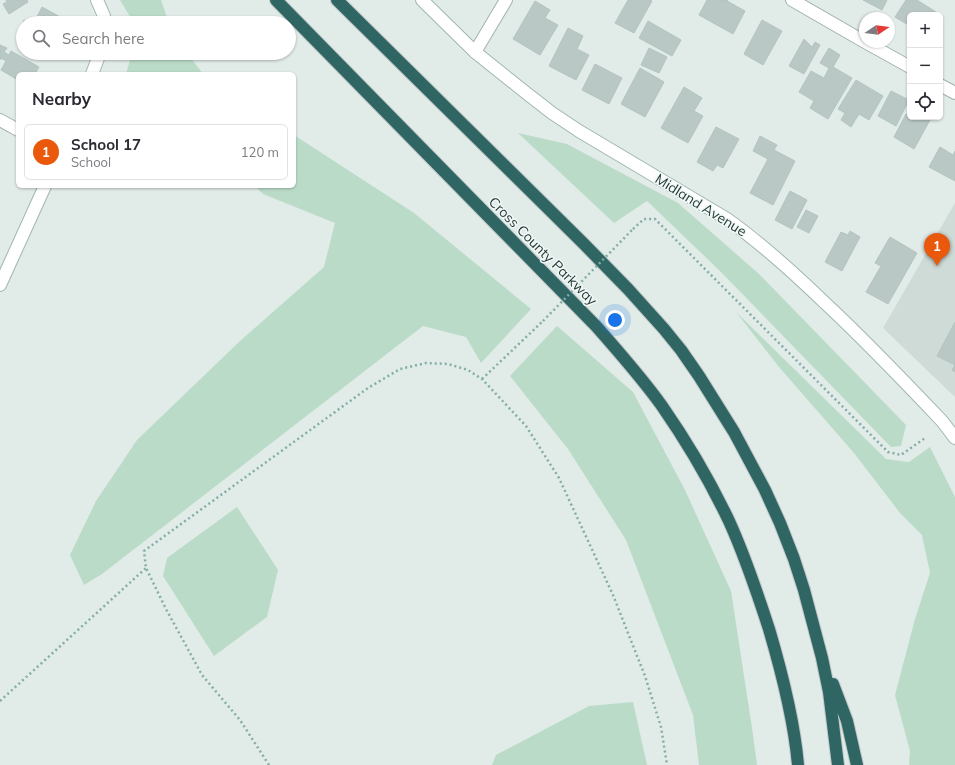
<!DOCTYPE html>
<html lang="en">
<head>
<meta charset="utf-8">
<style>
  body { margin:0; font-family:Mulish,sans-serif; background:#f2f2f3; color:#2b2b33 }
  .controls { position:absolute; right:12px; top:12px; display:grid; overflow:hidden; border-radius:6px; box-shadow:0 1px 3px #0004 }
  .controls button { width:36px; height:36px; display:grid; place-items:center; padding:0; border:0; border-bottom:1px solid #e1e1e2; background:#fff; color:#2b2b33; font:20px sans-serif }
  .compass { position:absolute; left:859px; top:12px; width:36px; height:36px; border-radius:50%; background:#fff; box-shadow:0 1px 3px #0004; rotate:77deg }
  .you { position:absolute; left:615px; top:320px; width:14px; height:14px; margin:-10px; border:3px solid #fff; border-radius:50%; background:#1a73e8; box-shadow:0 0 0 6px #1a73e833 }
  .badge { display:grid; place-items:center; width:26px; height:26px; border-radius:50%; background:#ea580c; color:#fff; font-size:13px; font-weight:700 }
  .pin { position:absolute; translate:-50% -33px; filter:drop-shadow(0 1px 2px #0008) }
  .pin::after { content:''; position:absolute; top:21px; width:14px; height:12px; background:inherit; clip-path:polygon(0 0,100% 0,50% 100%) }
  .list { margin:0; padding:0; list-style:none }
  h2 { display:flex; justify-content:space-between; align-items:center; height:52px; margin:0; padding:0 16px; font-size:17px }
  h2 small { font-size:13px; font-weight:400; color:#7c7c81 }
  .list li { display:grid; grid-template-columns:26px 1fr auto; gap:12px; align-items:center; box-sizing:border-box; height:56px; margin:0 8px 8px; padding:0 8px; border:1px solid #e1e1e2; border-radius:6px }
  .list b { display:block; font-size:15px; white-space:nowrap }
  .list p { margin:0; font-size:13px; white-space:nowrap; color:#7c7c81 }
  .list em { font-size:13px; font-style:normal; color:#7c7c81 }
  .icon { flex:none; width:22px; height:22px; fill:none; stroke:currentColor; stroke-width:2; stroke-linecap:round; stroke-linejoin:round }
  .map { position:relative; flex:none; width:955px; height:765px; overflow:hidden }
  .search { position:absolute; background:#fff; box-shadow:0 1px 3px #0004; left:16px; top:16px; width:280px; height:44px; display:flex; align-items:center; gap:10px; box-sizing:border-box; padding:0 14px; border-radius:22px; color:#7c7c81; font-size:15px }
  .panel { position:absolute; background:#fff; box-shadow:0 1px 3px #0004; left:16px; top:72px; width:280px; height:116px; border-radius:6px }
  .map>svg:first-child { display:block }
  .built { fill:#cfdbd7 }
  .green { fill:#bbdbc9 }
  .building { fill:#b9c8c5; stroke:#b4c4c0 }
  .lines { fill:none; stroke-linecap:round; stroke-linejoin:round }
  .street-casing { stroke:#a4b3b0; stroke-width:14 }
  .secondary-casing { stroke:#a0b6b2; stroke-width:14 }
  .highway-casing { stroke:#c1c8c7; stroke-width:14 }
  .path { stroke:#83ada7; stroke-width:2.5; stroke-dasharray:2 3; stroke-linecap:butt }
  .street { stroke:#fff; stroke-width:12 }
  .secondary { stroke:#fff; stroke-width:12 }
  .highway { stroke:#2f6664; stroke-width:12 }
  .path-bridge { stroke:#83ada7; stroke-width:2.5; stroke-dasharray:2 3; stroke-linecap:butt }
  .labels { text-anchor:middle; stroke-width:3; stroke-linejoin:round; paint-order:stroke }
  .street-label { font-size:14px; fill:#223b38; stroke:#f1f8f6 }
</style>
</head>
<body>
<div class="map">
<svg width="955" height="765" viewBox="0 0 955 765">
  <rect width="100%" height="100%" fill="#e1ebe8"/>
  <path class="built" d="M 955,203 L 955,397 L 883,328 Z"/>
  <path class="green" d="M 120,0 L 161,0 L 169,23 L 132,23 L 132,20 Z
    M 132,53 L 187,53 L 203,74 L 126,74 Z
    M 518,133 L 567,144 L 678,203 L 759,274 L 906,425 L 901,446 L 891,447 L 721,272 L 647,201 L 614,223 Z
    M 294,135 L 414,213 L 531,309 L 481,363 L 466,337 L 423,326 L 102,574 L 84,585 L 70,555 L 96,501 L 137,440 L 240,341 L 324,267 L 335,223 L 263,194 L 255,186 L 294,186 Z
    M 736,312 L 886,459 L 909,462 L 930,447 L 955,497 L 955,765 L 909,765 L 910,751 L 895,695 L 915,619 L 930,573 L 922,535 L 900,513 L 854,453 L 779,367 Z
    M 557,326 L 633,392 L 685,490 L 731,591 L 752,728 L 757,765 L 699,765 L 693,715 L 626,540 L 568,449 L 510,376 Z
    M 237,507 L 278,570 L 267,617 L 214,656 L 163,576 L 167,558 Z
    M 633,702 L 647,765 L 492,765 L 496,755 L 589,706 Z"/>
  <path class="building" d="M 6,0 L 27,0 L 28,2 L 9,14 L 3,4 L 7,2 Z
    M 628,0 L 650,0 L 652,1 L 634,33 L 615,23 Z
    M 707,0 L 728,0 L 727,1 L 745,11 L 733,34 L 699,15 Z
    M 863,0 L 887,0 L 882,10 Z
    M 906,0 L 917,0 L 936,12 L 935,15 L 910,15 L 910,26 L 895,17 Z
    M 535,1 L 550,10 L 545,18 L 558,25 L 540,55 L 513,39 Z
    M 42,7 L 62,18 L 59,23 L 34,23 Z
    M 24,20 L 28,23 L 23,23 L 23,35 L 18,32 Z
    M 762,20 L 782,31 L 763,65 L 744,54 Z
    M 648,21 L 681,40 L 672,56 L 639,38 Z
    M 568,28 L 583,36 L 577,49 L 589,55 L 576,80 L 549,66 Z
    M 804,39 L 812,47 L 815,42 L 820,45 L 804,74 L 789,66 Z
    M 0,45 L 7,48 L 4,52 L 9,55 L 11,51 L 39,67 L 35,74 L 18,74 L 18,80 L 1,70 L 6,61 L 1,58 L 0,60 Z
    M 649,48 L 667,57 L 659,73 L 641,65 Z
    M 829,48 L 840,55 L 833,67 L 852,78 L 828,119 L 810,108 L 814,101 L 799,92 L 811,71 L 824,78 L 829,68 L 820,63 Z
    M 595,64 L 622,78 L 609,104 L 582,90 Z
    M 640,68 L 664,82 L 645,117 L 621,104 Z
    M 856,80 L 883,96 L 869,120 L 859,114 L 851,127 L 841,120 L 845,113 L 838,109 Z
    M 684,87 L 702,98 L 694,111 L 703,116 L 688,143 L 661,128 Z
    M 891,91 L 909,100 L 896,126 L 878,116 Z
    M 906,114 L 910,117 L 925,117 L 930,120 L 914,149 L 894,137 Z
    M 716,127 L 739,139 L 723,168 L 717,165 L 713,171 L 697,162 Z
    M 760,136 L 777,145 L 774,150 L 795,161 L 773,205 L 750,193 L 768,159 L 753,151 Z
    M 940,147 L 953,155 L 955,151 L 955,181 L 929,167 Z
    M 790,191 L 807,200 L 792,229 L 775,220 Z
    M 806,210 L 818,216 L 809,233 L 797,227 Z
    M 850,231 L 860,237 L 842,271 L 825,262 L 841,232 L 848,235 Z
    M 890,237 L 917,253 L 888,304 L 866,292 L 881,266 L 875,263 Z
    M 955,322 L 955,372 L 952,370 L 955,365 L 937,356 Z"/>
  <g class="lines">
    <defs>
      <path id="street" d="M 792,0 L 865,42
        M 865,42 L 910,67
        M 475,52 L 506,0
        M 940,85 L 955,93
        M 0,120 L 18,130"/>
      <path id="secondary" d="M 97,0 L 104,16 L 104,23
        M 422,0 L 475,52 L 525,92 L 552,113 L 579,131 L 727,219 C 762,244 793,272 824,302 C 865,340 904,381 942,421 L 955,438
        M 92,74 L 100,53
        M 0,285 L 45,186"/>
      <path id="highway" d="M 276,0 L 596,326 C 619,352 642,378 662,406 C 687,442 710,481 729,521 C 745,556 757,592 769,629 C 782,673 794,719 798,765
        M 337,0 L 583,243 L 628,289 L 664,329 L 681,350 L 699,376 L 734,432 L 765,490 L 780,523 L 794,559 L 804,590 L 822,658 L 829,692 L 838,765
        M 833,684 L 847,721 L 857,765"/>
    </defs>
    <use href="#street" class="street-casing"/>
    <use href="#secondary" class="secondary-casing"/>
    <use href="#highway" class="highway-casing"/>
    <path class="path" d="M 633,229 L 644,219 L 655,219 L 888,452 L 901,455 L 925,438
      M 482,379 L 543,321
      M 0,701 L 146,568
      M 269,765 L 240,720 L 202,675 L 166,609 L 146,568 L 144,551 L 368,388 L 400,369 L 426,363 L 448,364 L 468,370 L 482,379 L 526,426 L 559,478 L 613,595 L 645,676 L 661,727 L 667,765"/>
    <use href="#street" class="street"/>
    <use href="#secondary" class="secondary"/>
    <use href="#highway" class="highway"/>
    <path class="path-bridge" d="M 543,321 L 633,229"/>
  </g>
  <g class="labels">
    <g class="street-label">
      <text transform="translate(701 205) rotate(32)" y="5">Midland Avenue</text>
      <text transform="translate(543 251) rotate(45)" y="5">Cross County Parkway</text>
    </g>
  </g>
</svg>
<div class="controls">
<button>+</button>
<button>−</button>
<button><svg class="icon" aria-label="locate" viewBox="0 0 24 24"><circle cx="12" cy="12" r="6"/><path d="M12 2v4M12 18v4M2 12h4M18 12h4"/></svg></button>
</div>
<svg class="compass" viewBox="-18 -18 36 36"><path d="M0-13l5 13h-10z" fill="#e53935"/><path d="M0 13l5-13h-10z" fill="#7c7c81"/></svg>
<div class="you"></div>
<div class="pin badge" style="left:937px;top:266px">1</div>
<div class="search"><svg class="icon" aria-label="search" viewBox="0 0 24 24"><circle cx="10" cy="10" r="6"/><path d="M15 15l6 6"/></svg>Search here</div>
<section class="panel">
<h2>Nearby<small></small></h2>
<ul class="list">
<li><span class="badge">1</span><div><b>School 17</b><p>School</p></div><em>120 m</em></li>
</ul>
</section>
</div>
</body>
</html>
